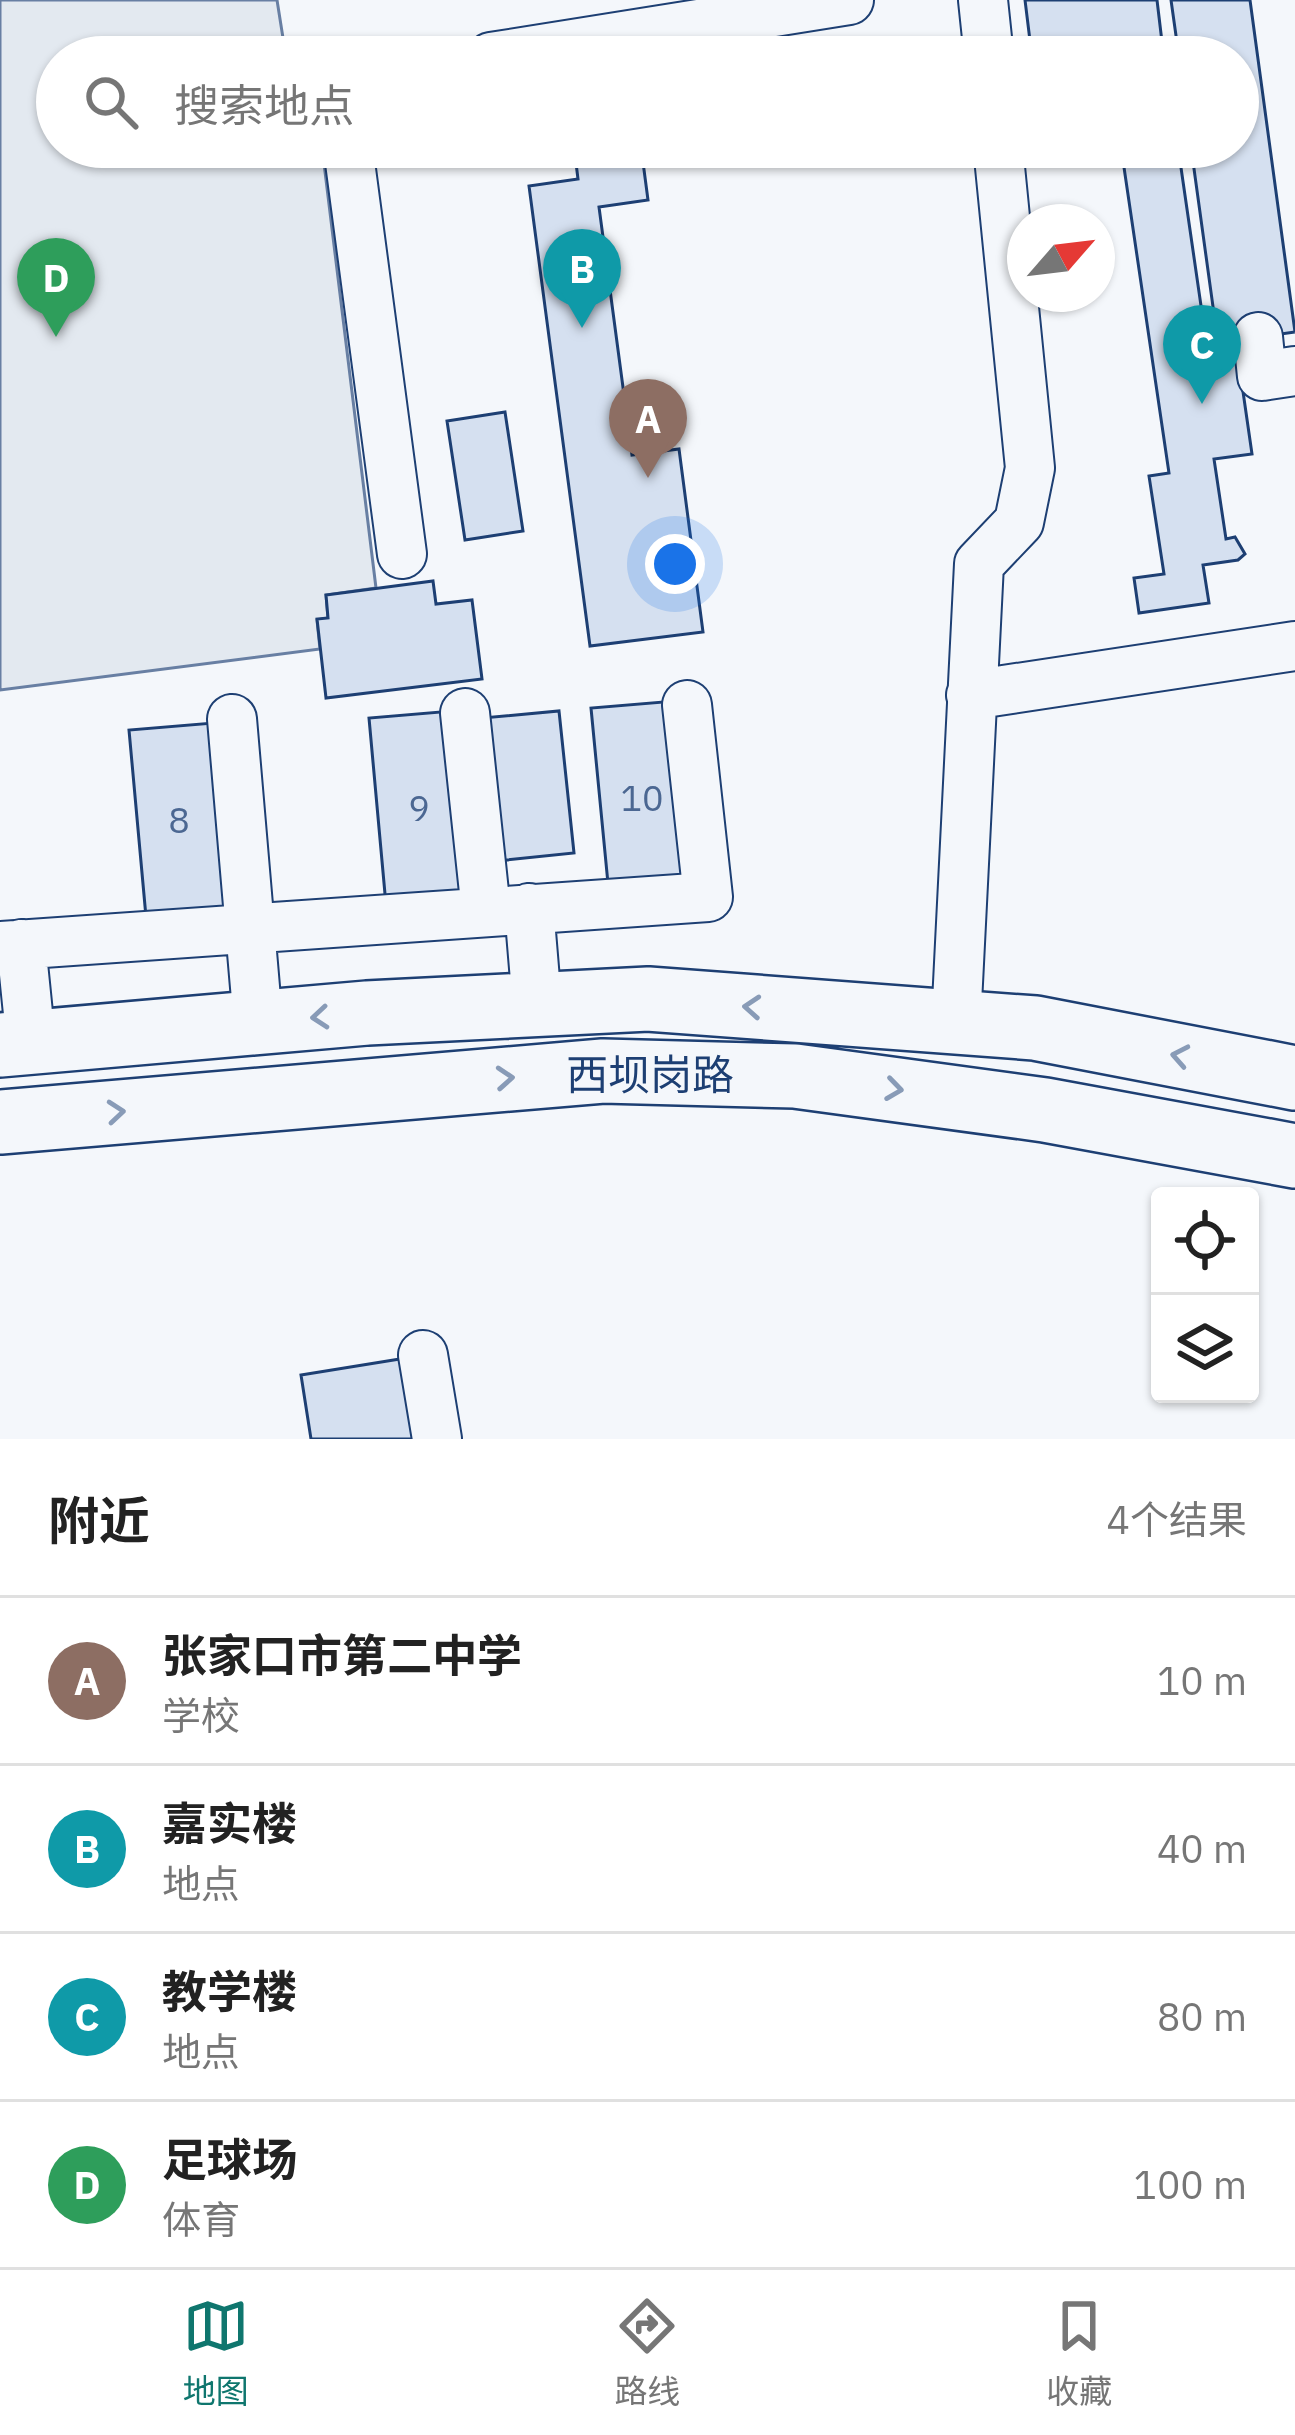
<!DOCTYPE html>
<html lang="zh">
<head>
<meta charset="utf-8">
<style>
  body { margin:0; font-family:"IBM Plex Sans","Noto Sans SC",sans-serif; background:#f6f6f6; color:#222 }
  .controls { position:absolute; right:36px; bottom:36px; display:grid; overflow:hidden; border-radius:12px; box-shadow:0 3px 9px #0004 }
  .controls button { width:108px; height:108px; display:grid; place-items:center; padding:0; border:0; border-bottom:3px solid #e0e0e0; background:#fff; color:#222; font:60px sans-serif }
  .compass { position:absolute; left:1007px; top:204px; width:108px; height:108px; border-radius:50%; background:#fff; box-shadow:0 3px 9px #0004; rotate:62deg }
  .you { position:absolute; left:675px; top:564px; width:42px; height:42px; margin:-30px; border:9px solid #fff; border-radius:50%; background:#1a73e8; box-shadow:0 0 0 18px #1a73e833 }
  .badge { display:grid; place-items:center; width:78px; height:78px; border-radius:50%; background:#0f766e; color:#fff; font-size:39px; font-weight:700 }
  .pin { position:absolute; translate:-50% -99px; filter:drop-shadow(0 3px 6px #0008) }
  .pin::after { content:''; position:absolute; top:63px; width:42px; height:36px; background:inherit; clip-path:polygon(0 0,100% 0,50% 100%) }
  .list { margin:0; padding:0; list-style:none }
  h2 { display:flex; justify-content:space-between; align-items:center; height:156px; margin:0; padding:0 48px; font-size:51px }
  h2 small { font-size:39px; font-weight:400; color:#767676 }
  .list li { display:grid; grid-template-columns:78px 1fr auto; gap:36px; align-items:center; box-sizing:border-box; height:168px; padding:0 48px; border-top:3px solid #e0e0e0 }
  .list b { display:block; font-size:45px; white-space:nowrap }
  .list p { margin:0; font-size:39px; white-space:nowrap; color:#767676 }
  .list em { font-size:39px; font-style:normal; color:#767676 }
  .icon { flex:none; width:66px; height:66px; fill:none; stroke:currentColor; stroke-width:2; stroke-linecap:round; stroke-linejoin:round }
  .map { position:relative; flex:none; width:1295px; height:1439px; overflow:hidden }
  .search { position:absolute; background:#fff; box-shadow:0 3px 9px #0004; left:36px; right:36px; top:36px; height:132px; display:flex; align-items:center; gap:30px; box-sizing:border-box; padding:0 42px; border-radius:66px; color:#767676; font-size:45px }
  .sheet { height:828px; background:#fff }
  nav { display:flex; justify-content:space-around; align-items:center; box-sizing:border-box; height:168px; border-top:3px solid #e0e0e0; background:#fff; font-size:33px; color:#767676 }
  nav a { display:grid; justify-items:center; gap:6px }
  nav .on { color:#0f766e }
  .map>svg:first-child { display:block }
  .green { fill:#e3e9f0; stroke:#687fa3; stroke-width:3 }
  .building { fill:#d5e0f0; stroke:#1d3f73; stroke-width:3 }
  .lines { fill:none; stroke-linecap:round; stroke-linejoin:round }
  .minor-casing { stroke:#1d3f73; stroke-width:52 }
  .major-casing { stroke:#1d3f73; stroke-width:68 }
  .minor { stroke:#f4f7fb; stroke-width:48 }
  .major { stroke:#f4f7fb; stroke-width:63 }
  .oneway { stroke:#889bb7 }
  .labels { text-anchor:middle; stroke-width:9; stroke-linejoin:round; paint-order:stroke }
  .number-label { font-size:36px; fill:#4b6792 }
  .street-label { font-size:42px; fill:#1d3f73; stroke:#f4f7fb }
</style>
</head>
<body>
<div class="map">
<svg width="1295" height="1439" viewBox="0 0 1295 1439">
  <rect width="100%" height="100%" fill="#f4f7fb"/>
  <path class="green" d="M 0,0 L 277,0 L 286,57 L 57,57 L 57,147 L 322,147 L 376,588 L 326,595 L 328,618 L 317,620 L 320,649 L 0,690 Z"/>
  <path class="building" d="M 1025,0 L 1157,0 L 1162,42 L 1032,57 Z
    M 1171,0 L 1250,0 L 1295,332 L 1218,343 L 1191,147 L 1238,147 L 1238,57 L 1179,57 Z
    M 1162,42 L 1164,57 L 1108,57 L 1107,50 Z
    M 574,147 L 641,147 L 648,200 L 599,207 L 632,455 L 679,449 L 703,632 L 590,646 L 529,186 L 578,179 Z
    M 1121,147 L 1178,147 L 1208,354 L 1237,350 L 1252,454 L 1214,459 L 1226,539 L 1235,537 L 1245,554 L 1238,560 L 1203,565 L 1209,603 L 1139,613 L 1134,578 L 1164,574 L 1149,476 L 1169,473 Z
    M 505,412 L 523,531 L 465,540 L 447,421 Z
    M 433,581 L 436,604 L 472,600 L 482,679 L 326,698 L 317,619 L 328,618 L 326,595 Z
    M 675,701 L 692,887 L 609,894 L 591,708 Z
    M 452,711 L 470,897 L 386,905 L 369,718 Z
    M 559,711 L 574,853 L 497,861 L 482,718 Z
    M 213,723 L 230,909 L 146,917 L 129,730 Z
    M 406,1358 L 418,1439 L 311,1439 L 301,1375 Z"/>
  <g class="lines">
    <defs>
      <path id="minor" d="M 983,0 L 989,57
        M 491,57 L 849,0
        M 348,147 L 402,554
        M 1258,337 L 1262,376 L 1295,371
        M 971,695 L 1295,646
        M 465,713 L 486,911
        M 232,719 L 258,1022
        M 529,908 L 537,1004
        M 21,944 L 31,1043
        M 0,946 L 708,897 L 687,705
        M 956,1023 L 979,564 L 1019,522 L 1030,468 L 998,147
        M 423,1355 L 437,1439"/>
      <path id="major" d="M 0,1045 L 367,1013 L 648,999 L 1035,1028 L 1295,1078
        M 0,1122 L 603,1071 L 795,1076 L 1045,1110 L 1295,1156"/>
    </defs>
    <use href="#minor" class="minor-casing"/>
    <use href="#major" class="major-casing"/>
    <use href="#minor" class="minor"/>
    <use href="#major" class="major"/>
  </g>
  <defs><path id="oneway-chevron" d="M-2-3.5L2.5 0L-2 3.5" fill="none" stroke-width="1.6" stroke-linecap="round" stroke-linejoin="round" transform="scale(3)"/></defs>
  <g class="oneway">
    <use href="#oneway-chevron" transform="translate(752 1007) rotate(-176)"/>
    <use href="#oneway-chevron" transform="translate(320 1017) rotate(175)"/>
    <use href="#oneway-chevron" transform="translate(1180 1056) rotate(-169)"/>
    <use href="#oneway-chevron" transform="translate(505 1078) rotate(-4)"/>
    <use href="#oneway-chevron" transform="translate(894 1089) rotate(8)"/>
    <use href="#oneway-chevron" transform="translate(116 1112) rotate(-5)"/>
  </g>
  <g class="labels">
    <g class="number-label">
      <text x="642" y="811">10</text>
      <text x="419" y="821">9</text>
      <text x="179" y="833">8</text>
    </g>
    <g class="street-label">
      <text x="650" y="1090">西坝岗路</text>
    </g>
  </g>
</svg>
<div class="controls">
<button><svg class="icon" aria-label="locate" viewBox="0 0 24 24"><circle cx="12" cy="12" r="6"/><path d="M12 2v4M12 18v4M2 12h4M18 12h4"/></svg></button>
<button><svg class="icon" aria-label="layers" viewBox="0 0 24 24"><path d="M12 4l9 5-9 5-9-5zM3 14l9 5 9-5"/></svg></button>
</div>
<svg class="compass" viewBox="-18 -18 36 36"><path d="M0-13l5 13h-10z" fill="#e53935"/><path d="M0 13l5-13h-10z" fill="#767676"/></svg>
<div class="you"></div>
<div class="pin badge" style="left:648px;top:478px;background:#8d6e63">A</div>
<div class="pin badge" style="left:582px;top:328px;background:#0f9aa8">B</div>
<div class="pin badge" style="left:1202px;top:404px;background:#0f9aa8">C</div>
<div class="pin badge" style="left:56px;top:337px;background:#2e9e5b">D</div>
<div class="search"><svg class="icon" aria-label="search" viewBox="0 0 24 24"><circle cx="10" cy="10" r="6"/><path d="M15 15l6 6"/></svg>搜索地点</div>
</div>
<section class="sheet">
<h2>附近<small>4个结果</small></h2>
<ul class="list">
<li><span class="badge" style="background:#8d6e63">A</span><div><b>张家口市第二中学</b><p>学校</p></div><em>10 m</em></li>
<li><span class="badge" style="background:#0f9aa8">B</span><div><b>嘉实楼</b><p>地点</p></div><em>40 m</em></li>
<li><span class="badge" style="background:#0f9aa8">C</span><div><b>教学楼</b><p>地点</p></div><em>80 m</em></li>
<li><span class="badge" style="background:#2e9e5b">D</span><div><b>足球场</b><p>体育</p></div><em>100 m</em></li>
</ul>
</section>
<nav>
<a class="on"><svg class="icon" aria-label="map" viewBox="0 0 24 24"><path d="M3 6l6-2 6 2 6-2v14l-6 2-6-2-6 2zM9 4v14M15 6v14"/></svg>地图</a>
<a><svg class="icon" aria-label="directions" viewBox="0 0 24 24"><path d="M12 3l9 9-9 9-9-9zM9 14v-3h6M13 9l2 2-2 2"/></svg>路线</a>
<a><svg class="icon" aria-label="saved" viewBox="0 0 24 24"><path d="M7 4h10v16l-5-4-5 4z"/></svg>收藏</a>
</nav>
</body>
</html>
